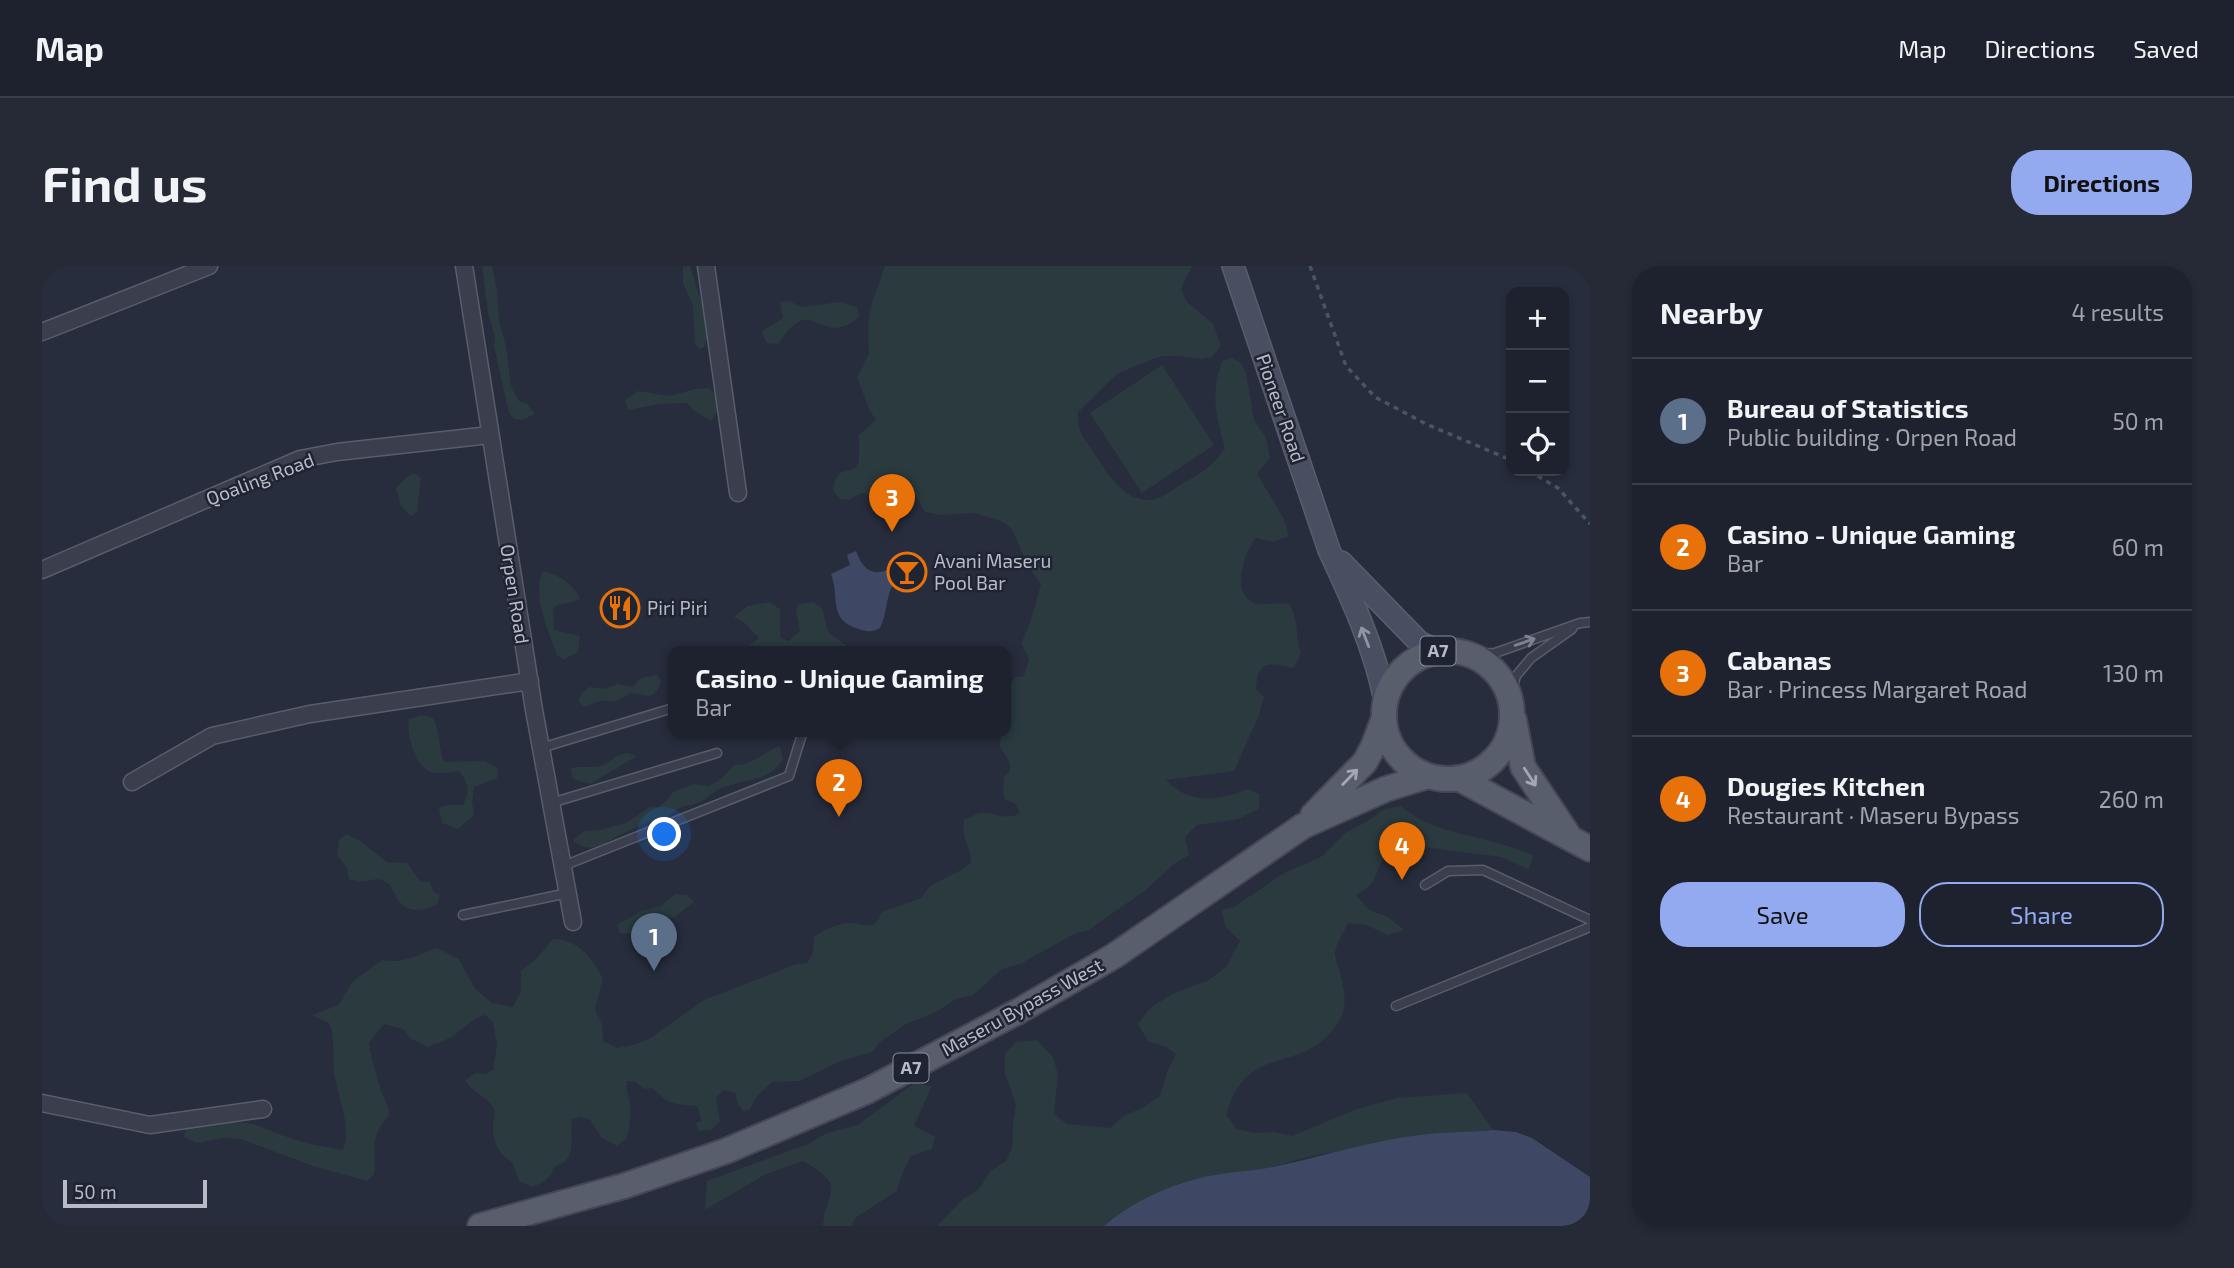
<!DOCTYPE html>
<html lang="en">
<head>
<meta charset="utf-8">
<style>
  body { margin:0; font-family:"Exo 2",sans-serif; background:#252a36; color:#f1f3f6 }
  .controls { position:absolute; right:21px; top:21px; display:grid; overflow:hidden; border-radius:14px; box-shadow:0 4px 10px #0003 }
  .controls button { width:63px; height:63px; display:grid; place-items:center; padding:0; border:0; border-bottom:2px solid #3b3f4a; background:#1d222e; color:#f1f3f6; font:35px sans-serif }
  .scale { position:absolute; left:21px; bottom:18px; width:144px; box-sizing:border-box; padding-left:7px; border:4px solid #b7bbc8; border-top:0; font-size:19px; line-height:24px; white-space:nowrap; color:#b7bbc8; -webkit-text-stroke:5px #1f2432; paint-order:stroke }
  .you { position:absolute; left:623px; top:569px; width:24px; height:24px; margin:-18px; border:5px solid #fff; border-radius:50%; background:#1a73e8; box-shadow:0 0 0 10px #1a73e833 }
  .badge { display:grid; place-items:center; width:46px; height:46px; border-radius:50%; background:#94aaf0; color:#fff; font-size:23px; font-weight:700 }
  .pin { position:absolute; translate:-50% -58px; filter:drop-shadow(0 2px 4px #0008) }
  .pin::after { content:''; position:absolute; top:37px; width:24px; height:21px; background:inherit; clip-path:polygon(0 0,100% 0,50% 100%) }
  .popup { position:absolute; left:626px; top:380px; width:343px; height:91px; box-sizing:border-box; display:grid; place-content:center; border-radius:14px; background:#1d222e; filter:drop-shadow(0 2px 5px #0005); font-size:23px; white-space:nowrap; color:#a0a4aa }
  .popup b { font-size:26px; color:#f1f3f6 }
  .popup::after { content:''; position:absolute; left:50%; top:100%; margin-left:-14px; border:14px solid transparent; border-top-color:#1d222e }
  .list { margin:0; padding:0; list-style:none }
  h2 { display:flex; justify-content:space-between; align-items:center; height:91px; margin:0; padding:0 28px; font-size:30px }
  h2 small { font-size:23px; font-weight:400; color:#a0a4aa }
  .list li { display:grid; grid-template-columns:46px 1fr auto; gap:21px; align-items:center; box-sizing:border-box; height:126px; padding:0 28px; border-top:2px solid #3b3f4a }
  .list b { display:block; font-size:26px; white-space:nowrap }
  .list p { margin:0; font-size:23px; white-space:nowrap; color:#a0a4aa }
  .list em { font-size:23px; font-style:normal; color:#a0a4aa }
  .actions { display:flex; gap:14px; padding:21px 28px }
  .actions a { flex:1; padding:16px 0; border:2px solid #94aaf0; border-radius:28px; text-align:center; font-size:24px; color:#94aaf0 }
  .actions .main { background:#94aaf0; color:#111 }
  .icon { flex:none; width:38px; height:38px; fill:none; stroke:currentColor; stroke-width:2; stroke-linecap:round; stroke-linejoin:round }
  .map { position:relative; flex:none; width:1548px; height:960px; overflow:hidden; border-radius:28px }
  header { display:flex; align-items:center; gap:42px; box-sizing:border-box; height:98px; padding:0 35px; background:#1d222e; border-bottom:2px solid #3b3f4a }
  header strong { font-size:33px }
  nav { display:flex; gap:38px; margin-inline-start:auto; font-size:24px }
  .intro { display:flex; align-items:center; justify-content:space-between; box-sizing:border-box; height:168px; padding:0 42px }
  h1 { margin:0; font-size:49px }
  .button { padding:18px 32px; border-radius:28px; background:#94aaf0; color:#111; font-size:24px; font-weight:700 }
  main { display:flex; gap:42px; padding:0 42px }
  aside { flex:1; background:#1d222e; border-radius:28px; box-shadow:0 4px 10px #0003 }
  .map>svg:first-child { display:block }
  .green { fill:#2a3a3f }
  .water { fill:#3e4864 }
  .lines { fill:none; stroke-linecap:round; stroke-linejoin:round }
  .service-casing { stroke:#585d6b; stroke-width:11 }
  .minor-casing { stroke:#585d6b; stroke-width:19 }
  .secondary-casing { stroke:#585d6b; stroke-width:24 }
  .primary-casing { stroke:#444856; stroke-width:28 }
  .path { stroke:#49575d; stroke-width:3.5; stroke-dasharray:5 5; stroke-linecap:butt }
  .service { stroke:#3b3f4d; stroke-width:8 }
  .minor { stroke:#3b3f4d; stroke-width:16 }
  .secondary { stroke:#494e60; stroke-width:21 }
  .primary { stroke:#595e6d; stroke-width:24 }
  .oneway { stroke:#9095a4 }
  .oneway2 { stroke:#7f8391 }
  .oneway3 { stroke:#a4a8b6 }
  .labels { text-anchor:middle; stroke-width:5; stroke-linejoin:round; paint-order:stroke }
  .shield { fill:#1f2432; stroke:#898e9b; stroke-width:2 }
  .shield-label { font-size:18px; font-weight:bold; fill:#b7bbc8 }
  .street-label { font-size:19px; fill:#b7bbc8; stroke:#1f2432 }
  .poi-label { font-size:19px; fill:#b7bbc8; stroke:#1f2432; text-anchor:start }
</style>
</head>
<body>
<header>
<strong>Map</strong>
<nav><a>Map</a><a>Directions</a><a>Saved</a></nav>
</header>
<div class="intro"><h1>Find us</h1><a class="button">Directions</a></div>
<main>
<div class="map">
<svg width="1548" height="960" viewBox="0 0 1548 960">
  <rect width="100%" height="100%" fill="#272d3d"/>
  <path class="green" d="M 440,0 L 450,0 L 455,24 L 457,55 L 464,80 L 469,120 L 477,135 L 485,138 L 493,148 L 480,154 L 472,153 L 467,147 L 452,80 L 453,71 L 446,47 Z
    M 641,0 L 648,0 L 657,29 L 665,47 L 666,70 L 662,81 L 658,83 L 653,78 L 651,40 L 641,17 Z
    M 843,0 L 1150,0 L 1139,23 L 1145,36 L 1171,58 L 1179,80 L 1170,91 L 1160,93 L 1136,90 L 1120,90 L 1108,94 L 1075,108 L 1036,146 C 1034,166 1044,174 1054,190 C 1066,208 1081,234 1107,234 C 1118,234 1132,223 1141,217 C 1159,208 1171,199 1183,183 C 1174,147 1168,132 1180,95 L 1190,92 L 1199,97 L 1204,107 L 1212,154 L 1224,172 L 1228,192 L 1215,208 L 1242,253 L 1247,270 L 1231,276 L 1214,272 C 1201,288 1186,334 1218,338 C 1228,339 1237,336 1247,338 C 1257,353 1253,370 1259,387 L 1252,402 C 1226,397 1216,393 1214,423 L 1222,431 L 1217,449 L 1192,505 L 1124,514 C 1148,539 1176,535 1206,523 L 1217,528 L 1217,543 L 1196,553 L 1155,559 L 1143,571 L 1147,589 L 1132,598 L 1105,623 L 1047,664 L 1034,667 L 978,698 L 960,703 L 931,729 L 914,733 L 894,746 L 864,758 L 839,775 L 830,786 L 801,794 L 757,815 L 730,816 L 716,829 L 708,843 L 701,845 L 696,838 L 693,827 L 681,824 L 674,832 L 678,855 L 669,864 L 656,865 L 654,857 L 660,855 L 655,840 C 629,837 631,841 610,822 L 602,823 L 594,816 L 585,815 C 583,825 587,829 588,838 C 589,850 588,862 584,873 L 575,880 L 559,871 L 548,854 L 538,851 L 530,853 C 527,871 537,894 512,901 C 508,913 501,917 490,921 L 477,915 L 470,896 C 456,888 450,874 451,858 C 452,851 454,848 451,841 C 447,833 431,826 423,815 L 433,807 L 443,808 L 451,804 L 455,779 L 451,756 L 443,749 L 434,752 L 410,771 L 386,781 L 369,773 L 361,763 L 342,758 L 327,777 C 329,793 334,807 338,822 C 342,834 347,836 347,849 C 326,875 335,879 332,908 L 325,915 L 271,900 L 199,873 L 181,872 L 155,877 L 142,871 L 145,860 C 165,856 191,854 211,858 C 220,861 228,865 237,868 C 257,876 280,881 301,884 C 310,860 296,832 292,807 C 290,790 294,772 287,757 L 270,749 L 297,739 L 310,716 L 340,694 C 362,698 375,689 395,682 L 417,693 L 433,723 L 450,737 L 471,741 L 479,725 L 479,705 L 494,693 L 511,673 C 539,675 547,690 561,712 L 553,743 L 560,758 L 561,775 L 575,782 L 592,779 L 607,773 L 662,734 L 752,699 L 765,697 L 771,687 L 772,671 C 781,664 798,656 810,657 C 819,658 823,661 833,658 L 840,646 L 879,632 L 888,620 L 921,603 L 929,596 C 929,580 919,573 922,554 C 927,552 932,548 938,547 C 954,545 961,556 978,547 L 974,538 L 963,533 L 961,524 L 962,511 L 968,505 L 968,497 L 957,479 L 959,471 L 956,465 L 963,465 L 963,423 L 974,411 L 982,410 L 987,393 L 979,377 C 989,358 993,339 999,318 L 986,300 L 970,263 L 959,255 L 932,247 L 899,249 L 883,246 L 874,230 L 863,227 L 840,230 L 820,227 L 806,234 L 798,233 L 791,224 L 793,214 L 798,207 L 814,202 L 817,195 L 817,169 L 834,154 L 827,143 L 815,111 L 827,88 L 826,59 L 829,40 Z
    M 747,35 L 760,41 L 798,36 L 815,41 L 817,49 C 814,55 811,56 805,59 C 774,73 769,28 736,78 L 724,77 L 720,65 L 741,52 L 738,36 Z
    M 1120,99 L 1172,179 L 1100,227 L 1048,147 Z
    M 667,122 L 674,129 L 679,141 L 669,155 L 652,145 L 645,137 L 618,138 L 586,144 L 583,134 L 596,125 L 628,130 L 653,123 Z
    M 372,207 L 379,212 L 375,246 L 369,250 L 359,240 L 354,222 L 365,211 Z
    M 501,305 C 515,308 533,319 538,333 C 529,337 520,336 511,342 L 512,364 L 538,370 L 536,386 L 521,394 L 515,389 C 507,365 489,330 501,305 Z
    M 728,336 L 738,343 L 738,371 L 746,375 L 758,365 L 754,344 L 757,338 L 771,336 L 780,342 L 786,366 L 811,385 L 700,385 L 717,372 L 703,357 L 692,351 L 705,340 Z
    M 615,409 L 619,415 C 612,437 605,428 588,427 C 577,433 574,438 561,434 L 542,441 L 536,435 L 540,427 L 547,421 L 563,423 L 575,418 L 591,421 L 599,412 Z
    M 379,449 L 391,452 C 399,467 396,481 402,496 L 442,495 L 456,502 L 455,512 L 432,521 L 430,536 L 432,549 L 416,563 L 400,557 L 397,542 L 406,539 L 421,539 C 428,526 427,518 417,505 C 409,506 397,508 389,506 C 373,501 364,468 367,453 Z
    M 738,480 L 741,493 C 727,517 699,513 677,523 C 670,527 665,533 658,536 C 641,543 639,537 624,553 C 609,554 596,560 582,567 C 563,576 550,591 531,574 L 542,565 L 558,564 L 584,557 L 608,541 L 616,541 L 623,536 L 631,526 L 651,518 L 666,520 L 677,515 L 692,499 C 709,500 722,486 738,480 Z
    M 586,487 L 595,490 L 548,518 L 531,513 L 528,503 C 539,498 547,503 558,500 C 569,497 574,488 586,487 Z
    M 1359,540 C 1386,564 1420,567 1453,576 C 1466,580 1478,584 1491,589 L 1487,604 L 1460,591 L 1357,578 C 1352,582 1344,587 1341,593 C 1331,613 1335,617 1314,629 L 1327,644 L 1346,651 L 1362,664 L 1346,669 L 1324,659 L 1306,657 C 1302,666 1294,678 1293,687 C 1293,692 1296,699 1297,703 C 1303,727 1308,743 1291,764 C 1254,809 1205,776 1184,849 L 1195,863 L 1213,867 L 1231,866 L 1250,870 L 1315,843 L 1355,832 L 1425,827 L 1451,864 L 1377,869 L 1261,892 L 1077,948 L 1062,960 L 895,960 L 921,933 L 936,924 L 949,905 L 964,895 L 971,878 L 971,857 L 974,839 L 963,808 L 963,787 L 974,776 L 995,774 L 1011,791 L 1016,808 L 1012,848 L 1025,858 L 1068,862 L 1082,850 L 1102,841 L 1118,830 L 1125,806 L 1134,788 L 1124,781 L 1106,775 L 1096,758 L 1108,742 L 1130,728 L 1165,715 L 1184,701 L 1198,675 L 1183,660 L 1180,644 L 1192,641 L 1242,607 L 1279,591 L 1303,567 L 1326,555 L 1342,543 Z
    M 304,568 L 318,575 L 345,596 L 365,597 L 378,615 L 387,616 L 392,626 L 398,629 L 395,638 C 379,647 362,647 353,629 C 351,624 349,619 344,616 C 337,611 330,614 323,615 C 318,616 312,614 307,613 L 305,602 L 295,589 L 297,574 Z
    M 633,628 L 645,629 L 652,636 L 633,651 L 615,653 L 593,667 L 578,667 L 575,659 L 599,645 L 619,640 Z
    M 872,817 L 890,820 L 872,860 L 893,871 L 890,883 L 869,890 L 859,911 L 855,925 L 813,952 L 810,960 L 781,960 C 784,921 807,922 761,895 L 722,909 L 663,944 L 665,915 L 766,878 L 785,867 L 816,859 Z"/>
  <path class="water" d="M 814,285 C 820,301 829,312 847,303 L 852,317 C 843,331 846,346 838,362 C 830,366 825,366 817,363 C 785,354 798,330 789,308 L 808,299 L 805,289 Z
    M 1451,864 L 1474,866 L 1490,872 L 1548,911 L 1548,960 L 1062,960 C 1091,935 1129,918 1167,910 C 1188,906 1210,905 1231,901 C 1279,891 1327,875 1377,869 C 1401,866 1427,866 1451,864 Z"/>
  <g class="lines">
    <defs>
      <path id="service" d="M 1427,388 L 1453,387 L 1538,357 L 1548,356
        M 1468,431 L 1474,410 L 1489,392 L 1530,363
        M 499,482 L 631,442
        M 509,537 L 675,487
        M 521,600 L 747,510 L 761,465
        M 1383,619 L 1406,605 L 1441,604 L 1548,654
        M 421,649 L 526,627
        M 1354,740 L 1548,661"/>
      <path id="minor" d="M 422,0 L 492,444 L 531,656
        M 664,0 L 696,227
        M 0,66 L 167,0
        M 0,304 L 258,193 L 295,186 L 448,169
        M 90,516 L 170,470 L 268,448 L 488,415
        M 0,837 L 108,859 L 221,843"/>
      <path id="secondary" d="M 1191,0 L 1287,284 C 1309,331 1334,385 1343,436
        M 1299,296 L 1377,376 L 1396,385"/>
      <path id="primary" d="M1342 449a64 64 0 1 1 128 0a64 64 0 1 1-128 0Z
        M 1472,454 L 1481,501 L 1525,567
        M 1416,512 L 1548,583
        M 1271,549 L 1323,496 L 1331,481 L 1342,452
        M 438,960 L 582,920 L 684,885 L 825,825 L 977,745 L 1072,690 L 1261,560 L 1344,523 L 1386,510"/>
    </defs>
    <use href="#service" class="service-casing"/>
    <use href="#minor" class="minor-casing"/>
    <use href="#secondary" class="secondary-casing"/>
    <use href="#primary" class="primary-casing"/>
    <path class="path" d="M 1268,0 L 1304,100 L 1333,131 L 1384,158 L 1469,194
      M 1487,205 L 1516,222 L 1548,258"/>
    <use href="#service" class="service"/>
    <use href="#minor" class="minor"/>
    <use href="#secondary" class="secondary"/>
    <use href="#primary" class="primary"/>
  </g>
  <defs><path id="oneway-shaft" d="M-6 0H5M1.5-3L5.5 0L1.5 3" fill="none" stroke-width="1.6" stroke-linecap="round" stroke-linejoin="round" transform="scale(1.75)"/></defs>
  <use class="oneway" href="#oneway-shaft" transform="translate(1323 371) rotate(-111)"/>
  <use class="oneway2" href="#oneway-shaft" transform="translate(1483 376) rotate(-19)"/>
  <g class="oneway3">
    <use href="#oneway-shaft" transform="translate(1308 511) rotate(-46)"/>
    <use href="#oneway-shaft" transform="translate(1488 511) rotate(57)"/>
  </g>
  <defs>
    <symbol id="bar-ring" viewBox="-11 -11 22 22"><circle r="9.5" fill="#1f2432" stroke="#e8710a" stroke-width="1.5"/><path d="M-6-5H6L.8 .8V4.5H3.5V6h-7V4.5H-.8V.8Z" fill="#e8710a"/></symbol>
    <symbol id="restaurant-ring" viewBox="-11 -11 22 22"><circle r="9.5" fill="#1f2432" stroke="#e8710a" stroke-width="1.5"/><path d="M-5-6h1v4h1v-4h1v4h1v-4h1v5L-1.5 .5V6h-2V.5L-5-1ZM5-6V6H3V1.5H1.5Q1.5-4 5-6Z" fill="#e8710a"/></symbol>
  </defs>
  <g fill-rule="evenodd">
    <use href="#bar-ring" x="843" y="284" width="44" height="44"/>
    <use href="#restaurant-ring" x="556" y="320" width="44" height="44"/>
  </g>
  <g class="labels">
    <g class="shield">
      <rect x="1378.5" y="370.5" width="35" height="29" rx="5"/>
      <rect x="851.5" y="787.5" width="35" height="29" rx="5"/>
    </g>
    <g class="shield-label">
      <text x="1396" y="391">A7</text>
      <text x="869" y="808">A7</text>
    </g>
    <g class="street-label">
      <text transform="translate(1239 142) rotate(71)" y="7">Pioneer Road</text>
      <text transform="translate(218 213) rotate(-21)" y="7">Qoaling Road</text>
      <text transform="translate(473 328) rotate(81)" y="7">Orpen Road</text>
      <text transform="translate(980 741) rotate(-29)" y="7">Maseru Bypass West</text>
    </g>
    <g class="poi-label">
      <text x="892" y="302">Avani Maseru<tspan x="892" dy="22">Pool Bar</tspan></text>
      <text x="605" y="349">Piri Piri</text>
    </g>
  </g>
</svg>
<div class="controls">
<button>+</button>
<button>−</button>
<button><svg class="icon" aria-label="locate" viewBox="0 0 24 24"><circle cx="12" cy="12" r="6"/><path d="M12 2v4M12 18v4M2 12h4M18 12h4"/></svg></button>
</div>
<div class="scale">50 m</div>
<div class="you"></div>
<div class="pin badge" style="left:612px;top:705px;background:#5c6f8a">1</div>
<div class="pin badge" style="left:797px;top:551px;background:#e8710a">2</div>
<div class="popup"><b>Casino - Unique Gaming</b>Bar</div>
<div class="pin badge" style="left:850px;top:266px;background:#e8710a">3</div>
<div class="pin badge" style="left:1360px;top:614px;background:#e8710a">4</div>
</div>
<aside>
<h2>Nearby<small>4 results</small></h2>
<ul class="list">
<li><span class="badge" style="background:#5c6f8a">1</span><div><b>Bureau of Statistics</b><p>Public building · Orpen Road</p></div><em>50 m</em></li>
<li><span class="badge" style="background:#e8710a">2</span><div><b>Casino - Unique Gaming</b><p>Bar</p></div><em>60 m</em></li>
<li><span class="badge" style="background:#e8710a">3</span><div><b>Cabanas</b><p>Bar · Princess Margaret Road</p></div><em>130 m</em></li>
<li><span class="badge" style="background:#e8710a">4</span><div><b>Dougies Kitchen</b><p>Restaurant · Maseru Bypass</p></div><em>260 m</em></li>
</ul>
<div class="actions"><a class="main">Save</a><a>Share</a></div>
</aside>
</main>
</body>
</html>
